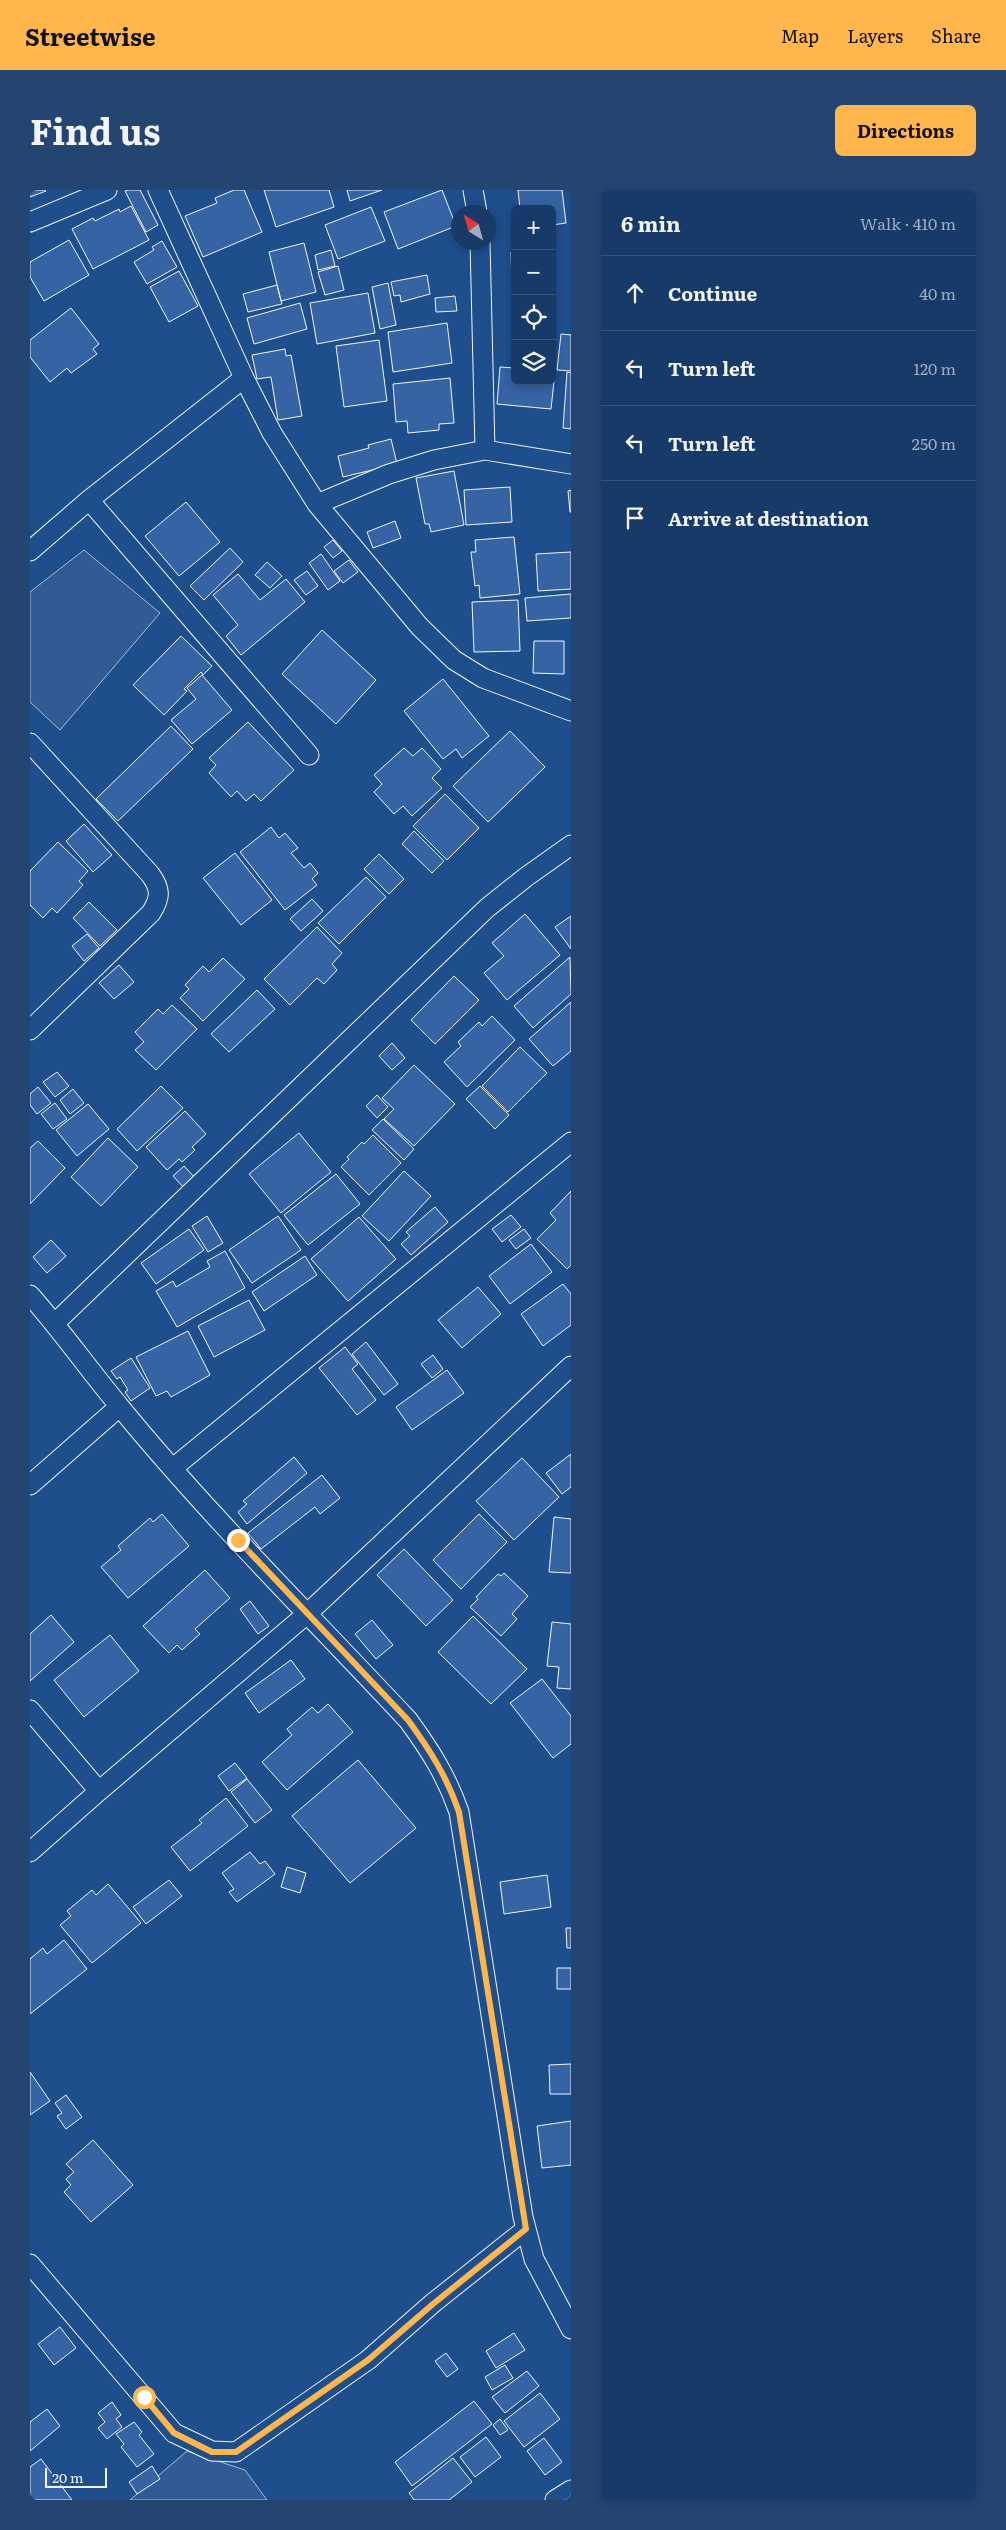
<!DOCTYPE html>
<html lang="en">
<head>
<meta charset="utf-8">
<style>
  body { margin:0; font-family:Literata,serif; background:#244571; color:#f1f3f6 }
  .controls { position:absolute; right:15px; top:15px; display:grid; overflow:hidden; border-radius:8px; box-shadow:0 2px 8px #0003 }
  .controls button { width:45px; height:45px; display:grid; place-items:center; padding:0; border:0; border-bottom:1px solid #36547d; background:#173a69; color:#f1f3f6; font:25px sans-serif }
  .compass { position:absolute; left:421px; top:15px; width:45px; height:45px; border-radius:50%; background:#173a69; box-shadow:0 2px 8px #0003; rotate:323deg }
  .scale { position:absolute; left:15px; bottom:12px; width:62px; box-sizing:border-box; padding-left:5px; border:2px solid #f2f6ff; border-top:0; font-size:14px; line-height:18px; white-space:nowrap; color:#f2f6ff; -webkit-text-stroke:4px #1f4e8c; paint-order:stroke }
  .stop { position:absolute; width:15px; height:15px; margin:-11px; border:4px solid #ffb74d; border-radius:50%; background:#fff }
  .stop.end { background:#ffb74d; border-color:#fff; box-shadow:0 1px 5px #0008 }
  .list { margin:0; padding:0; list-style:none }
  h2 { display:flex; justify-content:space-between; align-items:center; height:65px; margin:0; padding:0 20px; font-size:21px }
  h2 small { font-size:16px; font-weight:400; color:#9eadc0 }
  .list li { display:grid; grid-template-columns:32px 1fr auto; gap:15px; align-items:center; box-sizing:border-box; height:75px; padding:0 20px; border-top:1px solid #36547d }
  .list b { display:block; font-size:19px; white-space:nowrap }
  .list em { font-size:16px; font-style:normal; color:#9eadc0 }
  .icon { flex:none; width:28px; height:28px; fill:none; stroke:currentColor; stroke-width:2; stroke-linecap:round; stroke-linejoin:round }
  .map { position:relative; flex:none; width:541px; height:2310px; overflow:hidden; border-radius:8px }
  header { display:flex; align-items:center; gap:30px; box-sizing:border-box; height:70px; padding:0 25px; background:#ffb74d; color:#111 }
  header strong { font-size:24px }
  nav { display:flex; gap:28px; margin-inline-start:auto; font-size:18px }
  .intro { display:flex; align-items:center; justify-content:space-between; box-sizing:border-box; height:120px; padding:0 30px }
  h1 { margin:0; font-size:35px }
  .button { padding:12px 22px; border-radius:8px; background:#ffb74d; color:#111; font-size:18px; font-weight:700 }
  main { display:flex; gap:30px; padding:0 30px }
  aside { flex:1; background:#173a69; border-radius:8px; box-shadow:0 2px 8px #0003 }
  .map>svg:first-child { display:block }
  .built { fill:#305b95; stroke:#a8bbd7 }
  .building { fill:#3563a3; stroke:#f2f6ff }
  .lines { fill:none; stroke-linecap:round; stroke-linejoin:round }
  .minor-casing { stroke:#f2f6ff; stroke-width:21 }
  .minor { stroke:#1f4e8c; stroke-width:19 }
  .route { stroke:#ffb74d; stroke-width:6 }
</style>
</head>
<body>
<header>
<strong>Streetwise</strong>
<nav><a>Map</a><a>Layers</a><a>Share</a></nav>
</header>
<div class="intro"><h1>Find us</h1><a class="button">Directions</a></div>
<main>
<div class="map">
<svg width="541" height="2310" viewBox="0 0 541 2310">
  <rect width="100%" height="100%" fill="#1f4e8c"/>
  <path class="built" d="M 54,360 L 130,423 L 30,540 L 0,512 L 0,402 Z
    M 157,2261 L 215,2280 L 237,2310 L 100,2310 Z"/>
  <path class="building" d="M 0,0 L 15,0 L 16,1 L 0,7 Z
    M 98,0 L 110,0 L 128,35 L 116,42 L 95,1 Z
    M 204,0 L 214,0 L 232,42 L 173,67 L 155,26 L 187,13 L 185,8 Z
    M 234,0 L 299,0 L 304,17 L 246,37 Z
    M 317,0 L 352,0 L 320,11 Z
    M 412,0 L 426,36 L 368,59 L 354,22 Z
    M 488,0 L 532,0 L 536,33 L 522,35 L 522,19 L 490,19 Z
    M 101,16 L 119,50 L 63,79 L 42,39 L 63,28 L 65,31 L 89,19 L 90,22 Z
    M 341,17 L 355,51 L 308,69 L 295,35 Z
    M 39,50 L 59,85 L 14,111 L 0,87 L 0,72 Z
    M 132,51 L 147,77 L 117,94 L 104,72 L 124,60 L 122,57 Z
    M 274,53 L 286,102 L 251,111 L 239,62 Z
    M 301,60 L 305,76 L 288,80 L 285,65 Z
    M 485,60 L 485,97 L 482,95 L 481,62 Z
    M 308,76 L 314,100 L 295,105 L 288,82 Z
    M 149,81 L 168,116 L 139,132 L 120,97 Z
    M 397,85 L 400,104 L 371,112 L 370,105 L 364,106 L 361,92 Z
    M 358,93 L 366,135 L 350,139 L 342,97 Z
    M 247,95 L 252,114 L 218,122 L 213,104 Z
    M 338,103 L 345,143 L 287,154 L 280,113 Z
    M 425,106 L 427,121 L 406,122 L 405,108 Z
    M 270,113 L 277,139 L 224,154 L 217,128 Z
    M 484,115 L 485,168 L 484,168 Z
    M 522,115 L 524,115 L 525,168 L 522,168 Z
    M 41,118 L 69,154 L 63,159 L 67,164 L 41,183 L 37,178 L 20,192 L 0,167 L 0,150 Z
    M 417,133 L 422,173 L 363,182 L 358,142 Z
    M 531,144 L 541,145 L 541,181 L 527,180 Z
    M 349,150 L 357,211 L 314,217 L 306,156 Z
    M 255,159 L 256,166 L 261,165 L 272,226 L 248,230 L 241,187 L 227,189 L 222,165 Z
    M 470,177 L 485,178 L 485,191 L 522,191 L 522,182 L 525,182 L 521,219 L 467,214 Z
    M 537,182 L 541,183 L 541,239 L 533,238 Z
    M 420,188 L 424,233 L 409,234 L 409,240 L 378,243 L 377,231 L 366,232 L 363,194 Z
    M 361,249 L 367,274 L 313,287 L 308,266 L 339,258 L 338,255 Z
    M 424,281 L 434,335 L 401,342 L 399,334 L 395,334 L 386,288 Z
    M 480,297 L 482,332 L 436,335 L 434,300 Z
    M 541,300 L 541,322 L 540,322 L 538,301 Z
    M 156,312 L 190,352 L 149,386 L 115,346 Z
    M 365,331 L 371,348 L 343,358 L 337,342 Z
    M 484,347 L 490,404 L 450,408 L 449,395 L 445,396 L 441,362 L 446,362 L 445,350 Z
    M 303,350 L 312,361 L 303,368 L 294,357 Z
    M 200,358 L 213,372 L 174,410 L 160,396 Z
    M 541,362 L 541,399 L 508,401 L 506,364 Z
    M 291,364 L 310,391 L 298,400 L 279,373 Z
    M 319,370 L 328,382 L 313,393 L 304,381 Z
    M 237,372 L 252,386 L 240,398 L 225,385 Z
    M 277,381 L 288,396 L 276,405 L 264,390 Z
    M 208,384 L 230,410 L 256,389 L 275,412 L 211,465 L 196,446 L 208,435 L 183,405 Z
    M 541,404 L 541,428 L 497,431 L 495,408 Z
    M 488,410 L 490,461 L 444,462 L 442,412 Z
    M 292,440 L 346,490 L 306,534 L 252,484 Z
    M 151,446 L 182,476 L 173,485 L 171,482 L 154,499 L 157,501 L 134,525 L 103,495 Z
    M 504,451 L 534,451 L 534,484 L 503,483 Z
    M 172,485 L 202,520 L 162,554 L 141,530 L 166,509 L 157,498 Z
    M 413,489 L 459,546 L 432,568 L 426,559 L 413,569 L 374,521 Z
    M 218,532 L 264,580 L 231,611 L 224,604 L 216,611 L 207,601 L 201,607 L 179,583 L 186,575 L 179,568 Z
    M 141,536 L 163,559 L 88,631 L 66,609 Z
    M 480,541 L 515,577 L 458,632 L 423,596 Z
    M 374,558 L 383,566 L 392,558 L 411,579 L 402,588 L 412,598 L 382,626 L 373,616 L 364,624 L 344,602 L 352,594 L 344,585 Z
    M 415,604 L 449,638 L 417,670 L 383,636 Z
    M 54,634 L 82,665 L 63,682 L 36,651 Z
    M 241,637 L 249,648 L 255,643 L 268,658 L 261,663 L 274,678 L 280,673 L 288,683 L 282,689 L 287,695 L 255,720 L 210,662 Z
    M 384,641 L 414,671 L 402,683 L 372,654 Z
    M 28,652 L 58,681 L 49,691 L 53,695 L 27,723 L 22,718 L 13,728 L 0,715 L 0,681 Z
    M 205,663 L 242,710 L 211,735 L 173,688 Z
    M 349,664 L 374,689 L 359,704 L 334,679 Z
    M 336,687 L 356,707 L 309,754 L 288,733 Z
    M 282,709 L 293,721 L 271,741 L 260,729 Z
    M 59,712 L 87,740 L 70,756 L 43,728 Z
    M 495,724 L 530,765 L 477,810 L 454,783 L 474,766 L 462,753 Z
    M 541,726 L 541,759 L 525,737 Z
    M 287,737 L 312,763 L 302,774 L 307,780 L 294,794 L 287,788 L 260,815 L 234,789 Z
    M 57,744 L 69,758 L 54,771 L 42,756 Z
    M 540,767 L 541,804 L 503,838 L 484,816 Z
    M 193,768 L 215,789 L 173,831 L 150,808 L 159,799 L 155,795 L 173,776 L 179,782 Z
    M 89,775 L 104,792 L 84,809 L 69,793 Z
    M 424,786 L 449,810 L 405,854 L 381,830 Z
    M 227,800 L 245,819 L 199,862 L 181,844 Z
    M 541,812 L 541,861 L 523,876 L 499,849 Z
    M 142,815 L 167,839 L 126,880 L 105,860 L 114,852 L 105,842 L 128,819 L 133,824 Z
    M 462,826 L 485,850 L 437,897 L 414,872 L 431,856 L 428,852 L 449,832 L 452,836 Z
    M 362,853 L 375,868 L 362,880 L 349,866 Z
    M 490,857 L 517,883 L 478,922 L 452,896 Z
    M 384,875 L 425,914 L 384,956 L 354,929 L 364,919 L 352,908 Z
    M 27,882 L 39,896 L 25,907 L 13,892 Z
    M 131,896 L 153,918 L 107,961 L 87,939 Z
    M 450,896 L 479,925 L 465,939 L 436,909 Z
    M 8,897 L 21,913 L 7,924 L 0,915 L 0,904 Z
    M 43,899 L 54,913 L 40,924 L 30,910 Z
    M 347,905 L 358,917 L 347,928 L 336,916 Z
    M 25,913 L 37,929 L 23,939 L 11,924 Z
    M 58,914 L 79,939 L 47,966 L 26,940 Z
    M 155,921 L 176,944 L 162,957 L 165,960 L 152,972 L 149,969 L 137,980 L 116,957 Z
    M 353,929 L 384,959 L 374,970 L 342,940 Z
    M 269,943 L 301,982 L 251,1023 L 219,984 Z
    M 343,945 L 371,973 L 339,1005 L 311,977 L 319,969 L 317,967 L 332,952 L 334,954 Z
    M 78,948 L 108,977 L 71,1016 L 41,987 Z
    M 8,951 L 35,978 L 0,1014 L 0,958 Z
    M 154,976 L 167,990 L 156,1000 L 143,986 Z
    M 374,981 L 401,1006 L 359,1051 L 332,1026 Z
    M 306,984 L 330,1014 L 278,1055 L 254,1025 Z
    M 541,1001 L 541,1075 L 537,1079 L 507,1049 L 526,1030 L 520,1023 Z
    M 405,1017 L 418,1032 L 381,1065 L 371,1054 L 380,1046 L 376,1042 Z
    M 481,1025 L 491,1037 L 472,1052 L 462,1039 Z
    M 177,1026 L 193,1053 L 178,1062 L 162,1036 Z
    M 248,1026 L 271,1060 L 222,1093 L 199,1060 Z
    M 329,1027 L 366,1069 L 318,1111 L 281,1069 Z
    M 159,1039 L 174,1060 L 126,1094 L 111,1073 Z
    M 494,1039 L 501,1048 L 486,1059 L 479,1050 Z
    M 21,1050 L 36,1066 L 17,1083 L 3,1067 Z
    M 501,1054 L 522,1082 L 480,1114 L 459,1086 Z
    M 195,1061 L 215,1098 L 147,1137 L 126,1101 L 143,1091 L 146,1097 L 180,1077 L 177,1071 Z
    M 275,1066 L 287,1085 L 234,1121 L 222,1102 Z
    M 533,1094 L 541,1104 L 541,1135 L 513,1156 L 491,1124 Z
    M 448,1097 L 471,1124 L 432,1158 L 408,1130 Z
    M 219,1110 L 235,1140 L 184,1167 L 168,1136 Z
    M 158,1141 L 180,1185 L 141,1207 L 137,1201 L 126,1206 L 106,1167 Z
    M 336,1152 L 368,1194 L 354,1205 L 322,1164 Z
    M 315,1157 L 328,1174 L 322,1179 L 346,1210 L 327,1225 L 289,1178 Z
    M 403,1165 L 413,1179 L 402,1188 L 391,1174 Z
    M 101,1168 L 120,1198 L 101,1211 L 95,1202 L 98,1200 L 90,1187 L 87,1189 L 81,1181 Z
    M 417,1180 L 434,1203 L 382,1240 L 366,1217 Z
    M 541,1264 L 541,1297 L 532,1304 L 516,1283 Z
    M 264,1267 L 277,1283 L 217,1334 L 208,1322 L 217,1314 L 213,1311 Z
    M 492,1268 L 529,1307 L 484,1350 L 446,1311 Z
    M 292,1285 L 310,1308 L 290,1324 L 285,1317 L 231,1359 L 218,1343 Z
    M 132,1324 L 159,1356 L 98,1408 L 71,1377 L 91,1360 L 88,1356 L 120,1328 L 123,1332 Z
    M 449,1324 L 477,1352 L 431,1399 L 403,1370 Z
    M 524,1327 L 541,1329 L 541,1383 L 519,1382 Z
    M 374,1359 L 423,1410 L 396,1436 L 347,1385 Z
    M 175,1380 L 200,1408 L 165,1439 L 170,1444 L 152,1460 L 147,1455 L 139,1463 L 113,1436 Z
    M 474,1383 L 498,1406 L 482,1424 L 487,1429 L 471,1446 L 440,1417 L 448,1409 L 446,1407 L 468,1384 L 471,1386 Z
    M 220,1411 L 239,1436 L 228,1444 L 210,1419 Z
    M 21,1425 L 44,1452 L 0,1491 L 0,1444 Z
    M 443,1426 L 497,1479 L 461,1514 L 408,1462 Z
    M 342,1430 L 363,1455 L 346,1469 L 325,1444 Z
    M 522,1432 L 541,1434 L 541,1499 L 527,1498 L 529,1477 L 517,1476 Z
    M 80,1445 L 109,1481 L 54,1527 L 24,1490 Z
    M 261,1470 L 275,1489 L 229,1523 L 215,1503 Z
    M 512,1489 L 541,1526 L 541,1554 L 523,1568 L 480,1513 Z
    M 298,1514 L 323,1542 L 257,1600 L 232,1572 L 262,1545 L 257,1539 L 282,1517 L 288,1523 Z
    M 328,1570 L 386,1638 L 320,1693 L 262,1626 Z
    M 205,1573 L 217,1588 L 199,1601 L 188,1586 Z
    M 217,1589 L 242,1620 L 225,1633 L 201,1602 Z
    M 196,1608 L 218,1636 L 160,1681 L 141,1657 L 172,1633 L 169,1630 Z
    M 220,1662 L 230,1674 L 235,1671 L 245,1684 L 207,1712 L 199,1702 L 204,1699 L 192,1683 Z
    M 257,1677 L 276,1683 L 270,1703 L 251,1697 Z
    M 517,1685 L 521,1717 L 474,1724 L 470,1692 Z
    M 139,1690 L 152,1706 L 116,1734 L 103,1717 Z
    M 78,1694 L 111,1733 L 62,1773 L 30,1735 L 41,1726 L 37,1721 L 62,1700 L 66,1705 Z
    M 536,1738 L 541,1738 L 541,1758 L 537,1758 Z
    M 34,1750 L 57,1779 L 0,1824 L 0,1769 L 13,1758 L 17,1764 Z
    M 527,1778 L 541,1778 L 541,1799 L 527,1799 Z
    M 541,1874 L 541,1904 L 520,1904 L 519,1875 Z
    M 0,1882 L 20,1911 L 0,1925 Z
    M 36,1905 L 52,1927 L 36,1939 L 27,1926 L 32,1923 L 25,1913 Z
    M 541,1931 L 541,1975 L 512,1978 L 507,1936 Z
    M 63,1950 L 103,1995 L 61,2032 L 34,2002 L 41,1995 L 36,1989 L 44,1982 L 36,1974 Z
    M 30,2137 L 46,2158 L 24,2175 L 8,2154 Z
    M 484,2143 L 495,2160 L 466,2178 L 456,2161 Z
    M 416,2163 L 428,2179 L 417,2187 L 405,2171 Z
    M 475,2175 L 483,2188 L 462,2200 L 455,2187 Z
    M 497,2181 L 509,2196 L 475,2223 L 462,2207 Z
    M 510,2203 L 530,2229 L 494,2257 L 474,2231 Z
    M 444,2211 L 462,2234 L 382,2296 L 365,2272 Z
    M 82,2212 L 91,2225 L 86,2229 L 92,2237 L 77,2249 L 68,2238 L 75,2232 L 68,2223 Z
    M 17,2219 L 30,2236 L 0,2261 L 0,2232 Z
    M 470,2229 L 478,2240 L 470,2245 L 463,2235 Z
    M 104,2232 L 112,2242 L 109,2245 L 124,2264 L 107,2277 L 91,2257 L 94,2254 L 86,2244 Z
    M 456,2247 L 471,2267 L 445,2287 L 430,2267 Z
    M 514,2248 L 532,2272 L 515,2285 L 497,2261 Z
    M 423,2268 L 442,2292 L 419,2310 L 384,2310 L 379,2303 Z
    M 11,2269 L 42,2310 L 0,2310 L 0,2277 Z
    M 122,2276 L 130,2289 L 107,2304 L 99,2292 Z"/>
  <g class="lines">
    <defs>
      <path id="minor" d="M 128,0 L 214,188 L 242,243 L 287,314 L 390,437 L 424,470 L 453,488 L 541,521
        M 443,0 L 447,22
        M 0,32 L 77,0
        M 450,52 L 455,260
        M 59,310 L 279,565
        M 287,314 L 359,284 L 404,270 L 455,260 L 541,274
        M 0,361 L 59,310 L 214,188
        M 0,553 L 120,684 C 131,699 131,707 121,723 L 0,840
        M 0,1105 C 32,1141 59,1180 90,1217 C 180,1327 282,1427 378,1530 C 400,1560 417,1587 429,1622 L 493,2027 L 504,2069 L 541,2139
        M 25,1133 L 457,718 L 496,687 L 541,655
        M 143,1278 L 541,952
        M 0,1295 L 89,1217
        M 0,1520 L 69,1601 L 278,1423 L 541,1176
        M 0,1662 L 69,1601
        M 0,2074 L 144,2243 L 182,2261 L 206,2262 L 338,2170 L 403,2113 L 496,2039
        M 525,2310 L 541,2300"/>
    </defs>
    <use href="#minor" class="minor-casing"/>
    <use href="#minor" class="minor"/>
  </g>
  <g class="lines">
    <path class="route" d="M 114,2207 L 144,2243 L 182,2262 L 206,2262 L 338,2170 L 403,2114 L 496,2039 L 429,1622 C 417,1587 400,1560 378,1530 L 208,1350"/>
  </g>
</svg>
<div class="controls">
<button>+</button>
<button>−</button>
<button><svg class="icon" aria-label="locate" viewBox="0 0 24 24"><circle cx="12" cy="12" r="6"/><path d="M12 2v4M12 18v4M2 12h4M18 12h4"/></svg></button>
<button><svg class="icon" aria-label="layers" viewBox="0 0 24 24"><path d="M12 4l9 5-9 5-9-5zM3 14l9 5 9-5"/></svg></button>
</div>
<svg class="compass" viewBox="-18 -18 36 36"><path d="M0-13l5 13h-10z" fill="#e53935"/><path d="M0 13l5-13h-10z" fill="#9eadc0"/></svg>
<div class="scale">20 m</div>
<div class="stop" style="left:114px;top:2207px"></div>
<div class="stop end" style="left:208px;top:1350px"></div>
</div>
<aside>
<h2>6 min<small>Walk · 410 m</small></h2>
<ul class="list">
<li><svg class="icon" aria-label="ahead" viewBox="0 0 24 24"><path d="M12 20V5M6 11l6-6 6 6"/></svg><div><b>Continue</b></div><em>40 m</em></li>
<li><svg class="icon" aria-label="left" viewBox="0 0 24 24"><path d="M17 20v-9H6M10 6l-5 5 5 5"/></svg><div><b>Turn left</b></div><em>120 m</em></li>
<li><svg class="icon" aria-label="left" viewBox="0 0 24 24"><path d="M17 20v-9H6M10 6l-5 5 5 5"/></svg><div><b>Turn left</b></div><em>250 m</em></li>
<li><svg class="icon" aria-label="arrive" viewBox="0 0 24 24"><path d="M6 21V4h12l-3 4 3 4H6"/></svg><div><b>Arrive at destination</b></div></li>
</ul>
</aside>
</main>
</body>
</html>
